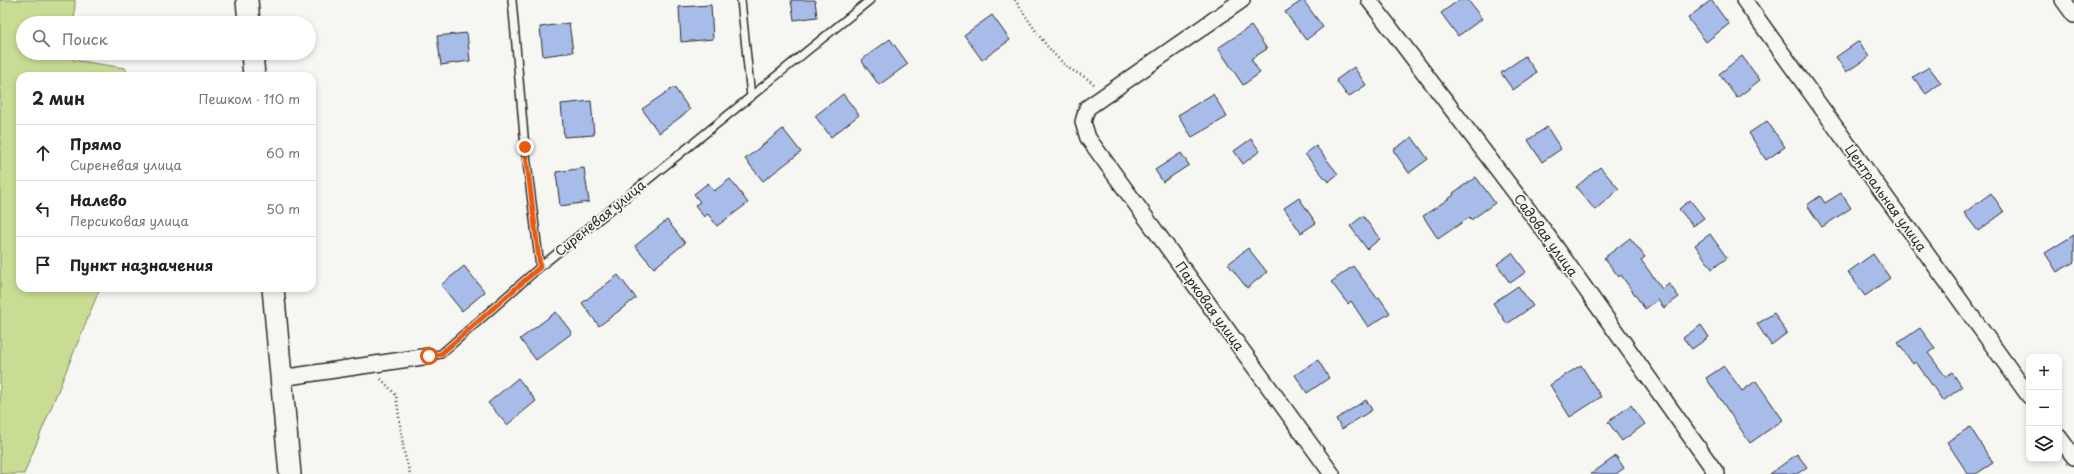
<!DOCTYPE html>
<html lang="ru">
<head>
<meta charset="utf-8">
<style>
  body { margin:0; font-family:"Playpen Sans",sans-serif; background:#f2f2f2; color:#202124 }
  .controls { position:absolute; right:12px; bottom:12px; display:grid; overflow:hidden; border-radius:8px; box-shadow:0 2px 6px #0003 }
  .controls button { width:36px; height:36px; display:grid; place-items:center; padding:0; border:0; border-bottom:1px solid #e0e0e0; background:#fff; color:#202124; font:20px sans-serif }
  .stop { position:absolute; width:12px; height:12px; margin:-9px; border:3px solid #ea580c; border-radius:50%; background:#fff }
  .stop.end { background:#ea580c; border-color:#fff; box-shadow:0 1px 4px #0008 }
  .list { margin:0; padding:0; list-style:none }
  h2 { display:flex; justify-content:space-between; align-items:center; height:52px; margin:0; padding:0 16px; font-size:17px }
  h2 small { font-size:13px; font-weight:400; color:#757577 }
  .list li { display:grid; grid-template-columns:26px 1fr auto; gap:12px; align-items:center; box-sizing:border-box; height:56px; padding:0 16px; border-top:1px solid #e0e0e0 }
  .list b { display:block; font-size:15px; white-space:nowrap }
  .list p { margin:0; font-size:13px; white-space:nowrap; color:#757577 }
  .list em { font-size:13px; font-style:normal; color:#757577 }
  .icon { flex:none; width:22px; height:22px; fill:none; stroke:currentColor; stroke-width:2; stroke-linecap:round; stroke-linejoin:round }
  .map { position:relative; flex:none; width:2074px; height:474px; overflow:hidden }
  .search { position:absolute; background:#fff; box-shadow:0 2px 6px #0003; left:16px; top:16px; width:300px; height:44px; display:flex; align-items:center; gap:10px; box-sizing:border-box; padding:0 14px; border-radius:22px; color:#757577; font-size:15px }
  .panel { position:absolute; background:#fff; box-shadow:0 2px 6px #0003; left:16px; top:72px; width:300px; height:220px; border-radius:12px }
  .map>svg:first-child { display:block }
  .green { fill:#c8dd93; stroke:#7a845f }
  .building { fill:#a8bcea; stroke:#2b2b2b }
  .lines { fill:none; stroke-linecap:round; stroke-linejoin:round }
  .service-casing { stroke:#2b2b2b; stroke-width:10 }
  .minor-casing { stroke:#2b2b2b; stroke-width:18 }
  .secondary-casing { stroke:#2b2b2b; stroke-width:24 }
  .path { stroke:#2b2b2b; stroke-width:2.5; stroke-dasharray:1 3; stroke-linecap:butt }
  .service { stroke:#f6f6f2; stroke-width:7 }
  .minor { stroke:#f6f6f2; stroke-width:15 }
  .secondary { stroke:#f6f6f2; stroke-width:21 }
  .route { stroke:#ea580c; stroke-width:5 }
  .labels { text-anchor:middle; stroke-width:3.5; stroke-linejoin:round; paint-order:stroke }
  .street-label { font-size:13px; fill:#2b2b2b; stroke:#f6f6f2 }
</style>
</head>
<body>
<div class="map">
<svg width="2074" height="474" viewBox="0 0 2074 474">
  <rect width="100%" height="100%" fill="#f6f6f2"/>
  <filter id="ink" filterUnits="userSpaceOnUse"><feTurbulence type="fractalNoise" baseFrequency=".025" numOctaves="2"/><feDisplacementMap in="SourceGraphic" scale="8" xChannelSelector="R" yChannelSelector="G"/><feConvolveMatrix kernelMatrix="1 2 1 2 8 2 1 2 1" color-interpolation-filters="sRGB"/></filter>
  <g filter="url(#ink)">
    <path class="green" d="M 0,0 L 75,0 L 74,23 L 23,23 L 23,53 L 73,53 L 73,60 L 125,68 L 129,76 L 20,76 L 20,288 L 100,288 L 24,474 L 0,474 Z"/>
    <path class="building" d="M 791,0 L 815,0 L 817,17 L 794,20 Z
      M 1303,0 L 1323,27 L 1306,40 L 1285,12 Z
      M 1459,0 L 1468,0 L 1482,19 L 1458,36 L 1441,13 Z
      M 1711,0 L 1729,24 L 1706,42 L 1688,18 Z
      M 711,5 L 713,39 L 681,42 L 679,7 Z
      M 992,15 L 1010,40 L 982,60 L 964,35 Z
      M 569,23 L 573,52 L 543,56 L 540,27 Z
      M 1251,26 L 1267,49 L 1251,59 L 1260,73 L 1243,85 L 1218,48 Z
      M 467,33 L 470,61 L 441,65 L 437,36 Z
      M 890,39 L 908,64 L 879,85 L 861,60 Z
      M 1859,41 L 1869,57 L 1846,72 L 1836,57 Z
      M 1525,56 L 1537,73 L 1513,90 L 1501,73 Z
      M 1742,56 L 1760,80 L 1737,98 L 1719,74 Z
      M 1354,67 L 1366,85 L 1348,97 L 1336,80 Z
      M 1929,67 L 1941,83 L 1926,94 L 1913,77 Z
      M 674,87 L 690,110 L 659,133 L 642,109 Z
      M 843,94 L 859,115 L 831,137 L 815,116 Z
      M 1213,94 L 1227,117 L 1192,137 L 1178,115 Z
      M 591,101 L 594,135 L 564,137 L 561,104 Z
      M 1767,121 L 1785,147 L 1766,160 L 1749,133 Z
      M 1547,127 L 1561,149 L 1542,162 L 1528,140 Z
      M 783,129 L 801,152 L 763,181 L 745,159 Z
      M 1412,137 L 1428,159 L 1409,173 L 1393,150 Z
      M 1251,139 L 1260,151 L 1243,164 L 1234,151 Z
      M 1316,146 L 1338,174 L 1328,182 L 1305,154 Z
      M 1181,153 L 1189,165 L 1163,182 L 1155,170 Z
      M 1600,167 L 1619,189 L 1595,210 L 1576,187 Z
      M 584,168 L 589,202 L 560,206 L 556,172 Z
      M 1476,177 L 1495,203 L 1471,220 L 1470,217 L 1438,239 L 1423,216 L 1454,195 L 1453,193 Z
      M 730,179 L 748,203 L 717,226 L 708,214 L 704,217 L 695,205 L 700,202 L 694,194 L 708,183 L 714,191 Z
      M 1841,193 L 1851,208 L 1822,227 L 1807,205 L 1820,196 L 1825,203 Z
      M 1991,193 L 2004,212 L 1978,231 L 1964,213 Z
      M 1299,198 L 1316,223 L 1301,233 L 1284,208 Z
      M 1690,200 L 1704,218 L 1693,226 L 1679,209 Z
      M 1363,216 L 1380,239 L 1367,249 L 1350,226 Z
      M 667,220 L 685,243 L 654,268 L 635,246 Z
      M 1710,234 L 1727,258 L 1712,269 L 1695,245 Z
      M 2074,235 L 2074,262 L 2057,272 L 2045,253 Z
      M 1630,238 L 1645,257 L 1641,260 L 1662,289 L 1669,284 L 1679,297 L 1664,308 L 1658,300 L 1645,309 L 1621,275 L 1619,277 L 1604,258 Z
      M 1248,248 L 1267,272 L 1247,288 L 1228,264 Z
      M 1512,253 L 1526,272 L 1510,283 L 1497,264 Z
      M 1873,254 L 1890,278 L 1865,296 L 1848,272 Z
      M 464,266 L 485,292 L 462,311 L 441,285 Z
      M 1353,266 L 1377,298 L 1379,297 L 1390,313 L 1368,327 L 1351,301 L 1348,304 L 1331,282 Z
      M 618,275 L 636,298 L 599,326 L 582,303 Z
      M 1518,286 L 1533,306 L 1507,324 L 1493,303 Z
      M 556,312 L 572,333 L 536,360 L 520,339 Z
      M 1774,313 L 1787,333 L 1771,345 L 1757,324 Z
      M 1701,325 L 1709,337 L 1692,349 L 1683,338 Z
      M 1920,328 L 1935,348 L 1928,353 L 1946,377 L 1952,372 L 1962,387 L 1943,401 L 1916,362 L 1913,364 L 1898,343 Z
      M 1318,360 L 1329,378 L 1307,393 L 1295,375 Z
      M 1581,365 L 1601,397 L 1570,417 L 1550,385 Z
      M 1724,366 L 1742,391 L 1756,381 L 1783,420 L 1750,443 L 1706,378 Z
      M 518,378 L 536,401 L 507,425 L 488,403 Z
      M 1366,400 L 1372,410 L 1342,429 L 1336,419 Z
      M 1631,405 L 1645,424 L 1622,441 L 1608,422 Z
      M 1970,427 L 1993,463 L 1976,474 L 1968,474 L 1947,442 Z
      M 1797,454 L 1807,467 L 1797,474 L 1770,474 Z
      M 1616,456 L 1624,468 L 1616,474 L 1591,474 Z"/>
    <g class="lines">
      <defs>
        <path id="service" d="M 512,0 L 525,147 L 540,267
          M 741,0 L 751,97
          M 429,356 L 441,354 L 540,267 L 870,0"/>
        <path id="minor" d="M 1242,0 L 1087,108 L 1083,122 L 1088,138 L 1332,474
          M 1369,0 L 1545,232 L 1717,474
          M 1744,0 L 2029,396
          M 2063,0 L 2074,15
          M 281,378 L 429,356
          M 2059,437 L 2074,457"/>
        <path id="secondary" d="M 247,0 L 249,23
          M 252,53 L 254,76
          M 273,288 L 290,474"/>
      </defs>
      <use href="#service" class="service-casing"/>
      <use href="#minor" class="minor-casing"/>
      <use href="#secondary" class="secondary-casing"/>
      <path class="path" d="M 1015,0 C 1030,22 1044,46 1064,64 C 1073,73 1085,75 1094,84
        M 381,379 L 396,395 L 404,452 L 410,474"/>
      <use href="#service" class="service"/>
      <use href="#minor" class="minor"/>
      <use href="#secondary" class="secondary"/>
    </g>
  </g>
  <g class="lines" filter="url(#ink)">
    <path class="route" d="M 429,356 L 441,354 L 540,267 L 525,147"/>
  </g>
  <g class="labels">
    <g class="street-label">
      <text transform="translate(1886 198) rotate(54)" y="5">Центральная улица</text>
      <text transform="translate(600 218) rotate(-39)" y="5">Сиреневая улица</text>
      <text transform="translate(1546 235) rotate(54)" y="5">Садовая улица</text>
      <text transform="translate(1210 306) rotate(54)" y="5">Парковая улица</text>
    </g>
  </g>
</svg>
<div class="controls">
<button>+</button>
<button>−</button>
<button><svg class="icon" aria-label="layers" viewBox="0 0 24 24"><path d="M12 4l9 5-9 5-9-5zM3 14l9 5 9-5"/></svg></button>
</div>
<div class="stop" style="left:429px;top:356px"></div>
<div class="stop end" style="left:525px;top:147px"></div>
<div class="search"><svg class="icon" aria-label="search" viewBox="0 0 24 24"><circle cx="10" cy="10" r="6"/><path d="M15 15l6 6"/></svg>Поиск</div>
<section class="panel">
<h2>2 мин<small>Пешком · 110 m</small></h2>
<ul class="list">
<li><svg class="icon" aria-label="ahead" viewBox="0 0 24 24"><path d="M12 20V5M6 11l6-6 6 6"/></svg><div><b>Прямо</b><p>Сиреневая улица</p></div><em>60 m</em></li>
<li><svg class="icon" aria-label="left" viewBox="0 0 24 24"><path d="M17 20v-9H6M10 6l-5 5 5 5"/></svg><div><b>Налево</b><p>Персиковая улица</p></div><em>50 m</em></li>
<li><svg class="icon" aria-label="arrive" viewBox="0 0 24 24"><path d="M6 21V4h12l-3 4 3 4H6"/></svg><div><b>Пункт назначения</b></div></li>
</ul>
</section>
</div>
</body>
</html>
